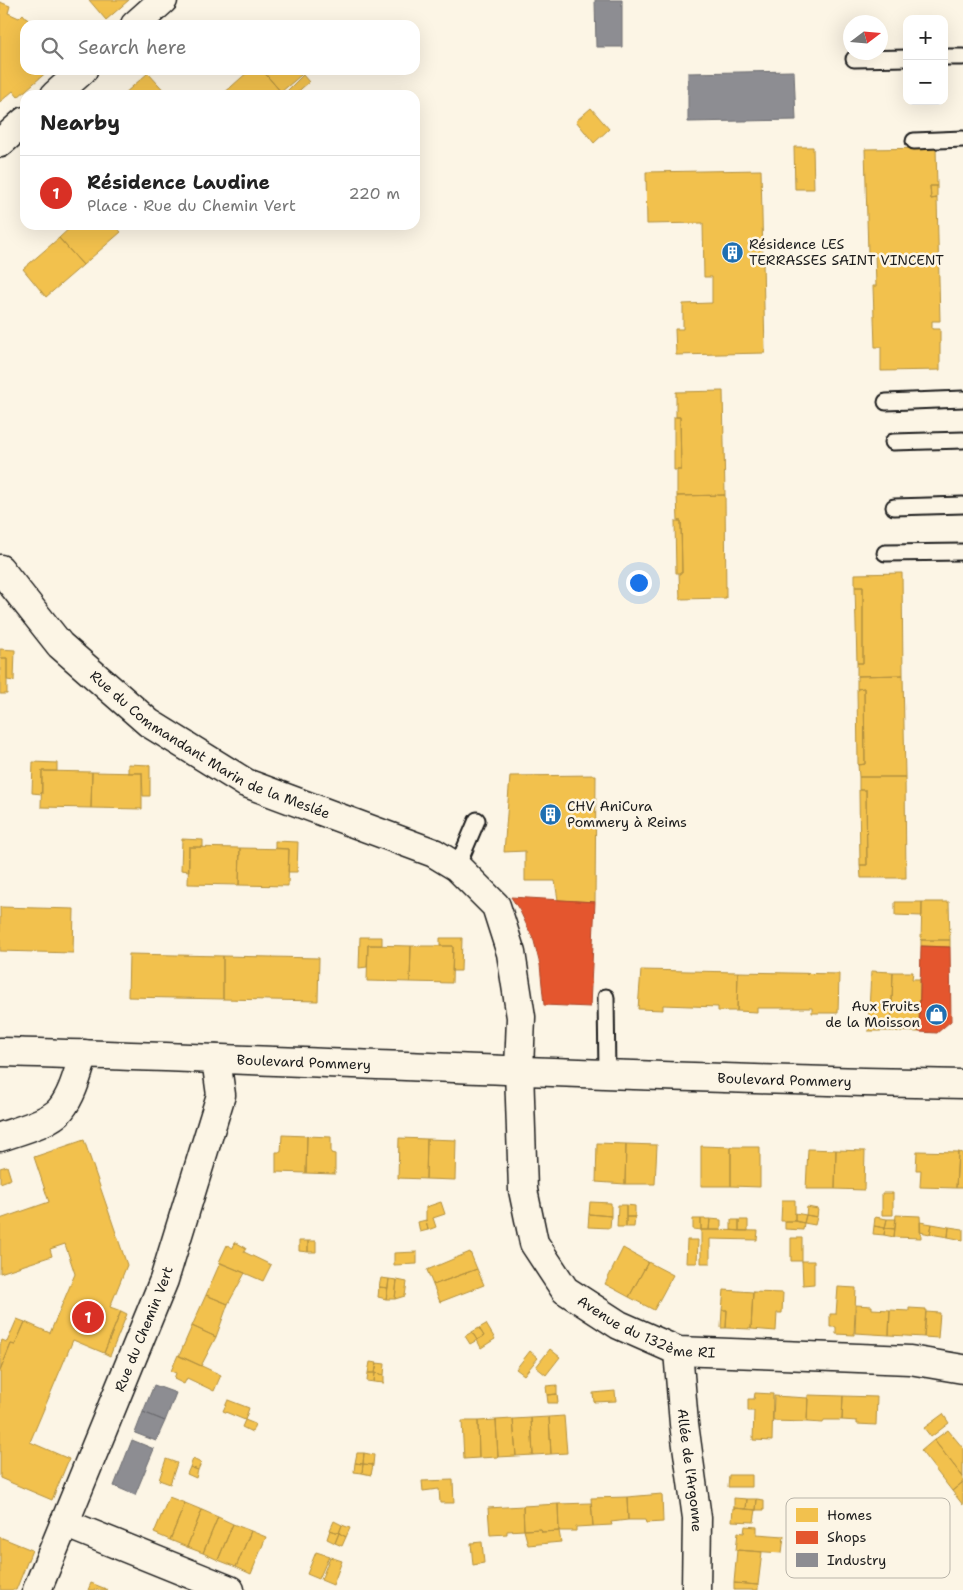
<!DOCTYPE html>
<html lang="en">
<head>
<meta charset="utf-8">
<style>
  body { margin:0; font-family:"Shantell Sans",sans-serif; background:#f2f2f2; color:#222 }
  .controls { position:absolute; right:15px; top:15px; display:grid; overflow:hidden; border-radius:10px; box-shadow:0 5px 20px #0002 }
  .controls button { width:45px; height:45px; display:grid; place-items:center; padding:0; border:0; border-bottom:1px solid #e0e0e0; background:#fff; color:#222; font:25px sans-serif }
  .compass { position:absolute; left:843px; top:15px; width:45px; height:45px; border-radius:50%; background:#fff; box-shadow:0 5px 20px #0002; rotate:74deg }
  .you { position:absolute; left:638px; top:582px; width:18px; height:18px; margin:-12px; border:4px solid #fff; border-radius:50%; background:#1a73e8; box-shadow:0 0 0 8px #1a73e833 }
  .badge { display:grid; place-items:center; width:32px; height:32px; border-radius:50%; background:#d93025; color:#fff; font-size:16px; font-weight:700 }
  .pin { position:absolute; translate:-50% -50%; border:2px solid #fff; box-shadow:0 1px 5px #0006 }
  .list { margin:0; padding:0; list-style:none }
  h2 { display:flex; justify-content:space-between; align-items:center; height:65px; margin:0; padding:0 20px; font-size:21px }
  h2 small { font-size:16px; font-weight:400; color:#767676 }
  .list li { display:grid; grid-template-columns:32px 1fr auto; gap:15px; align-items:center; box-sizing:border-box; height:75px; padding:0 20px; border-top:1px solid #e0e0e0 }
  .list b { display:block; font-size:19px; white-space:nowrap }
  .list p { margin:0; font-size:16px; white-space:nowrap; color:#767676 }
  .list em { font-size:16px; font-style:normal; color:#767676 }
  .icon { flex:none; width:28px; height:28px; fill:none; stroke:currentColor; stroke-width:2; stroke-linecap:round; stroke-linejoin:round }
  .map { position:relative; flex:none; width:963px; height:1590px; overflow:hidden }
  .search { position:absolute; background:#fff; box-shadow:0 5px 20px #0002; left:20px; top:20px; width:400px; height:55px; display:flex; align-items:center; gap:12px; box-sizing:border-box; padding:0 18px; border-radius:15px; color:#767676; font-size:19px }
  .panel { position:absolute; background:#fff; box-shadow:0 5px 20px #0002; left:20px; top:90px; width:400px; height:140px; border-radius:15px }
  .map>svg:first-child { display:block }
  .homes { fill:#f2c14e; stroke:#b2903f }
  .shops { fill:#e4572e; stroke:#a84529 }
  .industry { fill:#8d8d92; stroke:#6b6b6f }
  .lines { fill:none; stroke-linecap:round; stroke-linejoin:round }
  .service-casing { stroke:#1c1c1c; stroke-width:19 }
  .minor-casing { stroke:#1c1c1c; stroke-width:31 }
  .primary-casing { stroke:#1c1c1c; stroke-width:31 }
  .service { stroke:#fcf5e5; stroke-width:15 }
  .minor { stroke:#fcf5e5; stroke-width:28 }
  .primary { stroke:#fcf5e5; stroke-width:28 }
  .labels { text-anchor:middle; stroke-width:5; stroke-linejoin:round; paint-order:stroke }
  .poi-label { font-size:14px; fill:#1c1c1c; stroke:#fcf5e5; text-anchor:start }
  .street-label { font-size:14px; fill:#1c1c1c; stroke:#fcf5e5 }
  .key { fill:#fcf5e5; stroke:#b9b4a9; stroke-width:1 }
  .key-label { font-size:14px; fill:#1c1c1c }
</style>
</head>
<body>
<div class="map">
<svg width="963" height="1590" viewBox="0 0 963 1590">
  <rect width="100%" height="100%" fill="#fcf5e5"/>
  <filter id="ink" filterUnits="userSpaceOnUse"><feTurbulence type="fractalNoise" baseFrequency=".02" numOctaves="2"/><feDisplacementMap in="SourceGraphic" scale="10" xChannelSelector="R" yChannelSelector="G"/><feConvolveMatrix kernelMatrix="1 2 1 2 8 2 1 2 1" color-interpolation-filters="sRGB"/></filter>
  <g filter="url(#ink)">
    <path class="homes" d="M 89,0 L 129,0 L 106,20 Z
      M 0,2 L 10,6 L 8,13 L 19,18 L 23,14 L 32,25 L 25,25 L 25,70 L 49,70 L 18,97 L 13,91 L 0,102 Z
      M 250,70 L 262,70 L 281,92 L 278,95 L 222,95 Z
      M 262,70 L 307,70 L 281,92 Z
      M 148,73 L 168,95 L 123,95 L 133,86 Z
      M 303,75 L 309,82 L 294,95 L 291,95 L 287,91 Z
      M 591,108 L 609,129 L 594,143 L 576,121 Z
      M 794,147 L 813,147 L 814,189 L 795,189 Z
      M 936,148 L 937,186 L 930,186 L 931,199 L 937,198 L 940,321 L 932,321 L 932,329 L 940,329 L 940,370 L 881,371 L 881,347 L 875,347 L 873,286 L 876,286 L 875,253 L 868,253 L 865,149 Z
      M 761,170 L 765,353 L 676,355 L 675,329 L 683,329 L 683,304 L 712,303 L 712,277 L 704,277 L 703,223 L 647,224 L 646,172 Z
      M 930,186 L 937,186 L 937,198 L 931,199 Z
      M 73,225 L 115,225 L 121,232 L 83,265 L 59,238 Z
      M 59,238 L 83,265 L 46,297 L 23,269 Z
      M 723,391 L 725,495 L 677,496 L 677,470 L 681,470 L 680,417 L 676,417 L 676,392 Z
      M 674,417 L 680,417 L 681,470 L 674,470 Z
      M 725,495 L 726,598 L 680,599 L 679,573 L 682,573 L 681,521 L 678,521 L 677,496 Z
      M 675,521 L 681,521 L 682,573 L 676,573 Z
      M 902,573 L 903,675 L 857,676 L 857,663 L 863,663 L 863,587 L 855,587 L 855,574 Z
      M 855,587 L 863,587 L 863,663 L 857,663 Z
      M 0,649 L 15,650 L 14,681 L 7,680 L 7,658 L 0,658 Z
      M 0,658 L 7,658 L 7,694 L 0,694 Z
      M 903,675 L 905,777 L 859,777 L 858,765 L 865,764 L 864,688 L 857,689 L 857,676 Z
      M 864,688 L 865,764 L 858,765 L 857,689 Z
      M 33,762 L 57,763 L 57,771 L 42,771 L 42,794 L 32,793 Z
      M 128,764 L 150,765 L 150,796 L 143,796 L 142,773 L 128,773 Z
      M 42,771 L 92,772 L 91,808 L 41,807 Z
      M 92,772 L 142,773 L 142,809 L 91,808 Z
      M 596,775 L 595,902 L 558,900 L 555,881 L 525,881 L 525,851 L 504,852 L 510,776 Z
      M 859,777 L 905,777 L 906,878 L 861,878 L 860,865 L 867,865 L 866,790 L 859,790 Z
      M 859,790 L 866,790 L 867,865 L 860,865 Z
      M 182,839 L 203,840 L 203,847 L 189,847 L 189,871 L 181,870 Z
      M 275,841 L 298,842 L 297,872 L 288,872 L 289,849 L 275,848 Z
      M 189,847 L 240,848 L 239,885 L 188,884 Z
      M 240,848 L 289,849 L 288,886 L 239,885 Z
      M 895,902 L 922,902 L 922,916 L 895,915 Z
      M 922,902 L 949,902 L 950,940 L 921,940 Z
      M 0,907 L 74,909 L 73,953 L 0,951 Z
      M 360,937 L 382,937 L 382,945 L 368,945 L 367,967 L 359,968 Z
      M 440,938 L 462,938 L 461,971 L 452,971 L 453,946 L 440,946 Z
      M 921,940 L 950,940 L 950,947 L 921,946 Z
      M 368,945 L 411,946 L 410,982 L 367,981 Z
      M 411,946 L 453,946 L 452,983 L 410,982 Z
      M 129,954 L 223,956 L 223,999 L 128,997 Z
      M 223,956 L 319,958 L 318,1001 L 223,999 Z
      M 641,970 L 738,972 L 737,1011 L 718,1011 L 718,1007 L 663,1005 L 663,1010 L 638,1009 Z
      M 871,971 L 893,972 L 891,1031 L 868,1031 Z
      M 738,972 L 839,974 L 838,1013 L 812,1013 L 812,1008 L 757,1008 L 757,1012 L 737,1011 Z
      M 893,972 L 913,972 L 912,979 L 920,979 L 919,1032 L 891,1031 Z
      M 282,1135 L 307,1136 L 306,1173 L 276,1172 L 276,1152 L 281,1152 Z
      M 307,1136 L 331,1137 L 331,1153 L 335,1154 L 335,1174 L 306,1173 Z
      M 399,1138 L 427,1139 L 426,1179 L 398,1178 Z
      M 427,1139 L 456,1140 L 455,1180 L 426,1179 Z
      M 84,1140 L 127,1265 L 110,1307 L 121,1311 L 104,1353 L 73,1340 L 30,1442 L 69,1459 L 52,1500 L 0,1478 L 0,1371 L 11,1344 L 15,1345 L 25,1322 L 50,1333 L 75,1274 L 65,1244 L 50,1249 L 52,1256 L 0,1273 L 0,1219 L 49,1202 L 34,1157 Z
      M 597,1143 L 626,1144 L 625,1184 L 596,1182 Z
      M 626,1144 L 657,1145 L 655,1184 L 625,1184 Z
      M 701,1146 L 731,1147 L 731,1186 L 701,1186 Z
      M 731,1147 L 760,1147 L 760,1187 L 731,1186 Z
      M 808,1149 L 836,1150 L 835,1189 L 806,1189 Z
      M 836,1150 L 865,1151 L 864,1190 L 835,1189 Z
      M 917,1151 L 958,1152 L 956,1188 L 920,1187 L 921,1170 L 916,1170 Z
      M 958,1152 L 963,1153 L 963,1188 L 956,1188 Z
      M 7,1166 L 11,1179 L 0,1183 L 0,1168 Z
      M 882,1193 L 893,1193 L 893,1215 L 882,1215 Z
      M 782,1200 L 795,1200 L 795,1221 L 781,1221 Z
      M 441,1202 L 445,1214 L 433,1218 L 436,1227 L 428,1230 L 426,1220 L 426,1207 Z
      M 590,1202 L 611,1203 L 611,1216 L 589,1214 Z
      M 618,1205 L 626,1205 L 626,1227 L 617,1227 Z
      M 626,1205 L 635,1206 L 635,1217 L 626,1217 Z
      M 807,1207 L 818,1209 L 817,1217 L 806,1215 Z
      M 795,1213 L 806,1215 L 804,1223 L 795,1221 Z
      M 589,1214 L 611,1216 L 610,1228 L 588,1227 Z
      M 806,1215 L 817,1217 L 815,1225 L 804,1223 Z
      M 896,1215 L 920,1216 L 921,1238 L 894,1237 Z
      M 626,1217 L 635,1217 L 634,1227 L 626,1227 Z
      M 875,1217 L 887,1219 L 885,1228 L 874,1226 Z
      M 693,1219 L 701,1219 L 701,1230 L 693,1229 Z
      M 701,1219 L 710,1219 L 709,1230 L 701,1230 Z
      M 710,1219 L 721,1220 L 721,1230 L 709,1230 Z
      M 887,1219 L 896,1219 L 895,1229 L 885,1228 Z
      M 426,1220 L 428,1230 L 420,1232 L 418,1222 Z
      M 731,1220 L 739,1220 L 739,1231 L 731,1230 Z
      M 739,1220 L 748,1220 L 748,1231 L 739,1231 Z
      M 785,1221 L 795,1221 L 804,1223 L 803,1230 L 785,1229 Z
      M 920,1222 L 932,1224 L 930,1234 L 920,1232 Z
      M 932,1224 L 949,1227 L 948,1237 L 930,1234 Z
      M 874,1226 L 885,1228 L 884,1235 L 873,1234 Z
      M 949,1227 L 963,1229 L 963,1240 L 948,1237 Z
      M 885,1228 L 895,1229 L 894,1237 L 884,1235 Z
      M 701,1230 L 709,1230 L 758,1231 L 757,1240 L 710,1239 L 710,1263 L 701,1263 Z
      M 791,1238 L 802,1238 L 802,1261 L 791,1261 Z
      M 687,1240 L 698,1240 L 697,1263 L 686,1263 Z
      M 299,1241 L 308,1241 L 308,1252 L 299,1251 Z
      M 308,1241 L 316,1241 L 316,1252 L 308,1252 Z
      M 235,1242 L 246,1248 L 244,1252 L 271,1265 L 263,1281 L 219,1262 L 227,1245 L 233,1248 Z
      M 623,1248 L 648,1262 L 629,1297 L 605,1284 Z
      M 417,1252 L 417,1264 L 394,1265 L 394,1253 Z
      M 470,1252 L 477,1269 L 433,1285 L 427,1270 Z
      M 802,1261 L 814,1261 L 814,1284 L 803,1285 Z
      M 648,1262 L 673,1275 L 654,1310 L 629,1297 Z
      M 220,1263 L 245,1273 L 228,1304 L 206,1295 Z
      M 477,1269 L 484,1285 L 440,1302 L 433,1285 Z
      M 381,1278 L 389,1279 L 388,1288 L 379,1287 Z
      M 389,1279 L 397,1280 L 395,1299 L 386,1299 Z
      M 397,1280 L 407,1282 L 405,1296 L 395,1299 Z
      M 379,1287 L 388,1288 L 386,1299 L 378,1297 Z
      M 838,1287 L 856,1288 L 854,1335 L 836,1334 L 836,1327 L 830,1327 L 830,1314 L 836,1314 Z
      M 724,1290 L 753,1292 L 751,1329 L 726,1328 L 727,1310 L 722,1310 Z
      M 753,1292 L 783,1293 L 782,1313 L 777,1313 L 776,1331 L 751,1329 Z
      M 206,1295 L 228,1304 L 216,1337 L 192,1326 Z
      M 856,1305 L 872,1306 L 872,1309 L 890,1310 L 889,1335 L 855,1333 Z
      M 909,1308 L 926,1309 L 924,1337 L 889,1335 L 890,1310 L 909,1311 Z
      M 722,1310 L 727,1310 L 726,1328 L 721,1328 Z
      M 121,1311 L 127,1314 L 110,1356 L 104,1353 Z
      M 926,1312 L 940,1313 L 938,1338 L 924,1337 Z
      M 17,1319 L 25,1322 L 15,1345 L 11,1344 L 0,1371 L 0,1346 L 2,1340 L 7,1342 Z
      M 486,1324 L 495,1339 L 481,1348 L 477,1340 L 484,1336 L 479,1328 Z
      M 192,1326 L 216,1337 L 201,1366 L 179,1356 Z
      M 479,1328 L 484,1336 L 477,1340 L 472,1332 Z
      M 472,1332 L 477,1340 L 470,1344 L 465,1336 Z
      M 550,1349 L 560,1357 L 546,1375 L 536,1367 Z
      M 530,1351 L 538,1358 L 524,1375 L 516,1369 Z
      M 178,1355 L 221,1375 L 214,1391 L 187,1378 L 184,1384 L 174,1379 L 176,1373 L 171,1371 Z
      M 370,1362 L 377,1363 L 375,1373 L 368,1373 Z
      M 377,1363 L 385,1364 L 384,1375 L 375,1373 Z
      M 368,1373 L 375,1373 L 374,1382 L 367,1381 Z
      M 375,1373 L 384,1375 L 384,1383 L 374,1382 Z
      M 557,1385 L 557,1394 L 547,1395 L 546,1386 Z
      M 615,1391 L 616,1401 L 594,1402 L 593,1393 Z
      M 755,1393 L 773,1394 L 772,1441 L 753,1440 L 754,1411 L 748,1411 L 748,1399 L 754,1399 Z
      M 557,1394 L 558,1403 L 548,1403 L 547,1395 Z
      M 808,1395 L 843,1396 L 842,1420 L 824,1420 L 823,1423 L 807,1422 Z
      M 774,1396 L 808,1398 L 807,1422 L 773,1421 Z
      M 843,1396 L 877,1397 L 876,1425 L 857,1424 L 857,1421 L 842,1420 Z
      M 228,1400 L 249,1408 L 245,1420 L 223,1411 Z
      M 943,1414 L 949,1423 L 931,1437 L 924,1428 Z
      M 564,1416 L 567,1453 L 551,1454 L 549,1417 Z
      M 549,1417 L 551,1454 L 533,1455 L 531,1418 Z
      M 531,1418 L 533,1455 L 516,1456 L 513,1419 Z
      M 513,1419 L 516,1456 L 498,1457 L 496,1420 Z
      M 245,1420 L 255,1424 L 252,1432 L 242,1427 Z
      M 496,1420 L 498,1457 L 479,1458 L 478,1421 Z
      M 462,1421 L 478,1421 L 479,1458 L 464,1459 Z
      M 948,1430 L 963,1448 L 963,1477 L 934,1440 Z
      M 934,1440 L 963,1477 L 963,1482 L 952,1491 L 921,1451 Z
      M 357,1453 L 364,1453 L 363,1464 L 355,1463 Z
      M 364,1453 L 374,1455 L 373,1465 L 363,1464 Z
      M 166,1459 L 177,1463 L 170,1484 L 159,1480 Z
      M 193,1459 L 201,1463 L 198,1470 L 190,1467 Z
      M 355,1463 L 363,1464 L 362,1473 L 354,1472 Z
      M 363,1464 L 373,1465 L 371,1475 L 362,1473 Z
      M 190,1467 L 198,1470 L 196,1478 L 187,1474 Z
      M 729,1475 L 752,1475 L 752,1487 L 728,1487 Z
      M 453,1480 L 454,1503 L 440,1503 L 439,1489 L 423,1491 L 422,1481 Z
      M 963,1482 L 963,1505 L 952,1491 Z
      M 662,1494 L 663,1522 L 646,1523 L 645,1520 L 628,1520 L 627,1497 Z
      M 169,1497 L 185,1503 L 170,1540 L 154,1533 Z
      M 627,1497 L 628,1520 L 611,1522 L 612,1525 L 593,1526 L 591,1498 Z
      M 734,1498 L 747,1499 L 746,1509 L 734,1508 Z
      M 747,1499 L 757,1499 L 756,1510 L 746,1509 Z
      M 757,1499 L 764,1500 L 764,1510 L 756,1510 Z
      M 185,1503 L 202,1510 L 187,1547 L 170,1540 Z
      M 591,1503 L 593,1526 L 576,1527 L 576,1531 L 559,1531 L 558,1504 Z
      M 558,1504 L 559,1531 L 542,1532 L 541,1529 L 524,1530 L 523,1506 Z
      M 523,1506 L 524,1530 L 507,1531 L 507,1534 L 490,1535 L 488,1508 Z
      M 733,1508 L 756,1510 L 754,1522 L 732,1521 Z
      M 202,1510 L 218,1517 L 203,1553 L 187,1547 Z
      M 218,1517 L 233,1524 L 218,1560 L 203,1553 Z
      M 334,1521 L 342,1525 L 339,1533 L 330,1530 Z
      M 233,1524 L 251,1531 L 236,1567 L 218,1560 Z
      M 342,1525 L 350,1528 L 346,1537 L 339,1533 Z
      M 745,1526 L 757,1527 L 757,1534 L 784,1536 L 782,1553 L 736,1550 L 738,1532 L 744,1533 Z
      M 541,1529 L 542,1532 L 559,1531 L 561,1542 L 528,1545 L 524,1530 Z
      M 330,1530 L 339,1533 L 335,1543 L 327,1539 Z
      M 251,1531 L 266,1537 L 251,1574 L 236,1567 Z
      M 339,1533 L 346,1537 L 342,1546 L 335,1543 Z
      M 0,1537 L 32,1550 L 16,1590 L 0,1590 Z
      M 482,1542 L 484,1563 L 473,1565 L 471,1543 Z
      M 737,1550 L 762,1552 L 758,1585 L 734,1583 Z
      M 316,1552 L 329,1556 L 319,1579 L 307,1574 Z
      M 330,1557 L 342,1561 L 333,1585 L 321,1580 Z
      M 91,1583 L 106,1589 L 108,1590 L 88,1590 Z
      M 734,1583 L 758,1585 L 758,1590 L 734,1590 Z"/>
    <path class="shops" d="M 511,897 L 595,902 L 590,1007 L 544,1005 L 540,965 L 534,941 L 520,911 Z
      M 921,946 L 950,947 L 951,1021 L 937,1033 L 919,1032 Z"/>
    <path class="industry" d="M 595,0 L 622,0 L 622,47 L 596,47 Z
      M 794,71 L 796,120 L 688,122 L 688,73 Z
      M 154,1385 L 176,1393 L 165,1421 L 143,1412 Z
      M 143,1412 L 165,1421 L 156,1441 L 135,1433 Z
      M 132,1440 L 154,1449 L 135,1495 L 114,1486 Z"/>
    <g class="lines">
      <defs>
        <path id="service" d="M 944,57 L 963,57
          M 854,59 L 907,58
          M 914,141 L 963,139
          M 886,402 L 963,399
          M 893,442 L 963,440
          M 894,507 L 963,505
          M 885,553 L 963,552
          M 457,867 L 477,820
          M 606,997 L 607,1074"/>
        <g id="minor">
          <path d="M 135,25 L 163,0"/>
          <path d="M 55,95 L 83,70"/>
          <path d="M 0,143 L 25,121"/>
          <path id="s1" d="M 0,569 L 60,645 L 149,723 L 246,783 L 434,853 L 457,867 L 496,906 L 511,953 L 521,1017 L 519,1070 L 523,1190 L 534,1243 L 565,1290 L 619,1325 L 678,1351 L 910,1360 L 963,1369"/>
          <path d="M 0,1137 C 17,1131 50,1123 61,1109 C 73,1094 78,1072 84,1054"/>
          <path id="s2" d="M 678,1351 L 684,1424 L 697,1518 L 696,1590"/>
          <path d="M 64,1523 L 230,1590"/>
          <path id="s3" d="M 37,1590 L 164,1280 L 221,1095 L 216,1059"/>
        </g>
        <g id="primary">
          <path id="s4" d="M 0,1052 C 321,1060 642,1079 963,1084"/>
        </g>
      </defs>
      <use href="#service" class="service-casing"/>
      <use href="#minor" class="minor-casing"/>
      <use href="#primary" class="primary-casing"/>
      <use href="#service" class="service"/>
      <use href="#minor" class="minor"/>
      <use href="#primary" class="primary"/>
    </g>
  </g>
  <defs>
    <symbol id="building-disc" viewBox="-11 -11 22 22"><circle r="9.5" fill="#1f6fb2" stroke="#fcf5e5"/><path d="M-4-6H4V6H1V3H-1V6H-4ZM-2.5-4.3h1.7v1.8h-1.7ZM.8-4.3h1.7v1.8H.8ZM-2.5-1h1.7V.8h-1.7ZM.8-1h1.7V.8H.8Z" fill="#fff"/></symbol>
    <symbol id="shop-disc" viewBox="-11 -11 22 22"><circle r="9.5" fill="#1f6fb2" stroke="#fcf5e5"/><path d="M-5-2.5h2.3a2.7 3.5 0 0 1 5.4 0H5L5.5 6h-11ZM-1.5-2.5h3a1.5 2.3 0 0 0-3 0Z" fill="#fff"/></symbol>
  </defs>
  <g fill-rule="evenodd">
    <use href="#building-disc" x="720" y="240" width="25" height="25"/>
    <use href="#building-disc" x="538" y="802" width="25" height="25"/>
    <use href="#shop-disc" x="924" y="1002" width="25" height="25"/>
  </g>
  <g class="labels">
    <g class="poi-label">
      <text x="749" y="249">Résidence LES<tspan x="749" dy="16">TERRASSES SAINT VINCENT</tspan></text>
      <text x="567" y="811">CHV AniCura<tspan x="567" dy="16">Pommery à Reims</tspan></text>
      <text x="920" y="1011" text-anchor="end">Aux Fruits<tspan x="920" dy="16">de la Moisson</tspan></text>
    </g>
    <g class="street-label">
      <text dy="5" stroke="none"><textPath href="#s1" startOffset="279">Rue du Commandant Marin de la Meslée</textPath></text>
      <text dy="5" stroke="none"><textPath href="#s4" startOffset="304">Boulevard Pommery</textPath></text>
      <text dy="5" stroke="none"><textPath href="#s4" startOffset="785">Boulevard Pommery</textPath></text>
      <text dy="5" stroke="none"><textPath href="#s1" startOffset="1101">Avenue du 132ème RI</textPath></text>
      <text dy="5" stroke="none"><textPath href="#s3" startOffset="282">Rue du Chemin Vert</textPath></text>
      <text dy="5" stroke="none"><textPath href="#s2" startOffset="120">Allée de l'Argonne</textPath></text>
    </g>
  </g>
  <rect x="786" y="1498" width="164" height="80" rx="8" class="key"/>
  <rect x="796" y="1508" width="22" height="14" fill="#f2c14e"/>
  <rect x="796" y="1531" width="22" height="13" fill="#e4572e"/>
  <rect x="796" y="1553" width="22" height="14" fill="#8d8d92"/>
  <g class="key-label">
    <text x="827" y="1520">Homes</text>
    <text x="827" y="1542">Shops</text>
    <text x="827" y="1565">Industry</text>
  </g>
</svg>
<div class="controls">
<button>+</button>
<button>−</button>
</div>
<svg class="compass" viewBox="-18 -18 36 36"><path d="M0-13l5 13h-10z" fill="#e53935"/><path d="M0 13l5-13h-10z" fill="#767676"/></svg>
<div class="you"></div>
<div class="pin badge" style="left:88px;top:1317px">1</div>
<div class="search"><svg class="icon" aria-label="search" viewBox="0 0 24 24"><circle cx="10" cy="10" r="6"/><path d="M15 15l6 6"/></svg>Search here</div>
<section class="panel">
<h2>Nearby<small></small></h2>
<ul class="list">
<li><span class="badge">1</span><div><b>Résidence Laudine</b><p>Place · Rue du Chemin Vert</p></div><em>220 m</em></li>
</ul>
</section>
</div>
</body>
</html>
